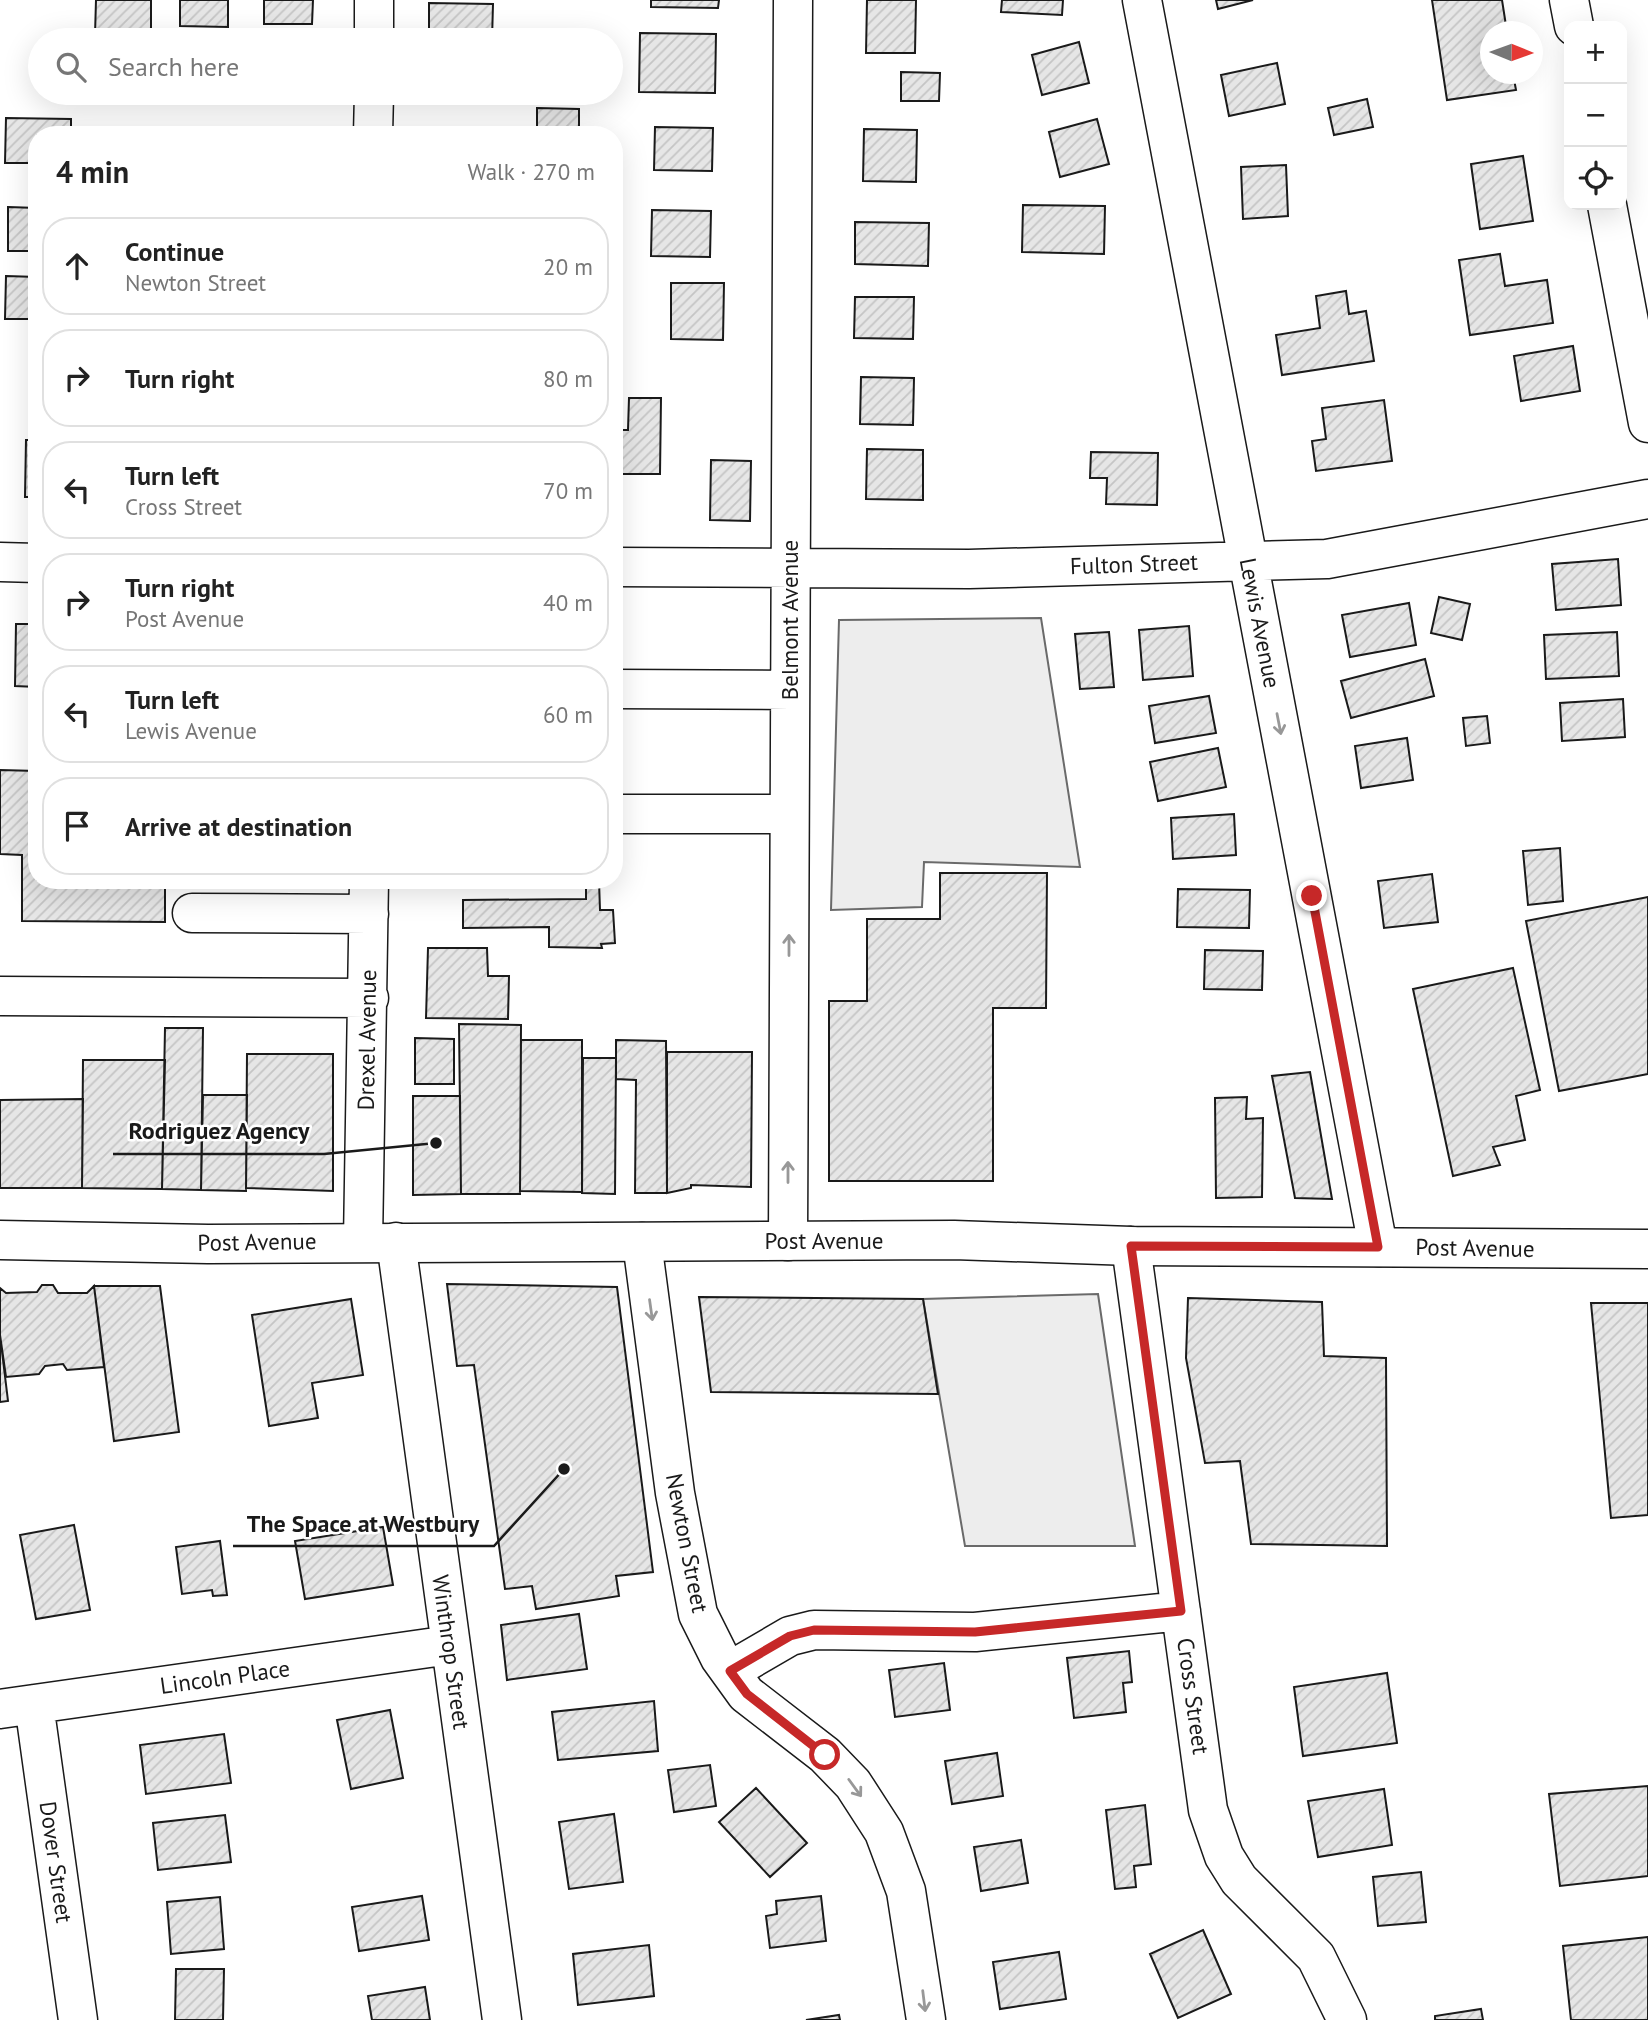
<!DOCTYPE html>
<html lang="en">
<head>
<meta charset="utf-8">
<style>
  body { margin:0; font-family:"PT Sans",sans-serif; background:#f6f6f6; color:#222 }
  .controls { position:absolute; right:21px; top:21px; display:grid; overflow:hidden; border-radius:14px; box-shadow:0 7px 28px #0002 }
  .controls button { width:63px; height:63px; display:grid; place-items:center; padding:0; border:0; border-bottom:2px solid #e0e0e0; background:#fff; color:#222; font:35px sans-serif }
  .compass { position:absolute; left:1480px; top:21px; width:63px; height:63px; border-radius:50%; background:#fff; box-shadow:0 7px 28px #0002; rotate:91deg }
  .stop { position:absolute; width:21px; height:21px; margin:-16px; border:5px solid #c62828; border-radius:50%; background:#fff }
  .stop.end { background:#c62828; border-color:#fff; box-shadow:0 2px 7px #0008 }
  .list { margin:0; padding:0; list-style:none }
  h2 { display:flex; justify-content:space-between; align-items:center; height:91px; margin:0; padding:0 28px; font-size:30px }
  h2 small { font-size:23px; font-weight:400; color:#767676 }
  .list li { display:grid; grid-template-columns:46px 1fr auto; gap:21px; align-items:center; box-sizing:border-box; height:98px; margin:0 14px 14px; padding:0 14px; border:2px solid #e0e0e0; border-radius:28px }
  .list b { display:block; font-size:26px; white-space:nowrap }
  .list p { margin:0; font-size:23px; white-space:nowrap; color:#767676 }
  .list em { font-size:23px; font-style:normal; color:#767676 }
  .icon { flex:none; width:38px; height:38px; fill:none; stroke:currentColor; stroke-width:2; stroke-linecap:round; stroke-linejoin:round }
  .map { position:relative; flex:none; width:1648px; height:2020px; overflow:hidden }
  .search { position:absolute; background:#fff; box-shadow:0 7px 28px #0002; left:28px; top:28px; width:595px; height:77px; display:flex; align-items:center; gap:18px; box-sizing:border-box; padding:0 24px; border-radius:38px; color:#767676; font-size:26px }
  .panel { position:absolute; background:#fff; box-shadow:0 7px 28px #0002; left:28px; top:126px; width:595px; height:763px; border-radius:28px }
  .map>svg:first-child { display:block }
  .built { fill:#ededed; stroke:#6a6a6a; stroke-width:2 }
  .building { fill:url(#building-hatch); stroke:#1a1a1a; stroke-width:2 }
  .lines { fill:none; stroke-linecap:round; stroke-linejoin:round }
  .minor-casing { stroke:#1a1a1a; stroke-width:41 }
  .major-casing { stroke:#1a1a1a; stroke-width:41 }
  .minor { stroke:#fff; stroke-width:38 }
  .major { stroke:#fff; stroke-width:38 }
  .oneway { stroke:#989898 }
  .route { stroke:#c62828; stroke-width:9 }
  .labels { text-anchor:middle; stroke-width:5; stroke-linejoin:round; paint-order:stroke }
  .street-label { font-size:23px; fill:#1a1a1a; stroke:#fff }
  .leader { fill:none; stroke:#1a1a1a; stroke-width:2.5 }
  .callout-dot { fill:#1a1a1a; stroke:#fff; stroke-width:2.5 }
  .callout-label { font-size:24px; text-anchor:middle; font-weight:bold; fill:#1a1a1a; stroke:#fff; stroke-width:5; stroke-linejoin:round; paint-order:stroke }
</style>
</head>
<body>
<div class="map">
<svg width="1648" height="2020" viewBox="0 0 1648 2020">
  <defs>
    <pattern id="building-hatch" width="6" height="6" patternUnits="userSpaceOnUse" patternTransform="scale(1.75)"><rect width="6" height="6" fill="#e6e6e6"/><path d="M-1 1l2-2M0 6l6-6M5 7l2-2" fill="none" stroke="#c5c5c5"/></pattern>
  </defs>
  <rect width="100%" height="100%" fill="#fff"/>
  <path class="built" d="M 1041,618 L 1080,867 L 924,862 L 922,907 L 831,910 L 839,620 Z
    M 1098,1294 L 1135,1546 L 965,1546 L 923,1299 Z"/>
  <path class="building" d="M 96,0 L 151,0 L 151,36 L 95,35 Z
    M 180,0 L 228,0 L 228,27 L 180,26 Z
    M 264,0 L 313,0 L 312,24 L 264,24 Z
    M 651,0 L 719,0 L 718,8 L 651,7 Z
    M 867,0 L 916,0 L 915,53 L 866,53 Z
    M 1002,0 L 1063,0 L 1062,15 L 1001,12 Z
    M 1216,0 L 1253,0 L 1218,9 Z
    M 1432,0 L 1502,0 L 1507,32 L 1490,32 L 1490,74 L 1513,74 L 1516,90 L 1447,100 Z
    M 429,3 L 493,4 L 492,40 L 429,40 Z
    M 640,33 L 716,34 L 715,93 L 639,92 Z
    M 1079,42 L 1089,83 L 1042,95 L 1032,55 Z
    M 1277,63 L 1285,104 L 1229,116 L 1221,75 Z
    M 901,72 L 940,73 L 939,101 L 901,101 Z
    M 208,93 L 241,93 L 241,97 L 208,96 Z
    M 428,93 L 489,93 L 489,97 L 428,96 Z
    M 1367,99 L 1373,127 L 1334,135 L 1328,108 Z
    M 537,108 L 579,109 L 579,135 L 537,135 Z
    M 6,118 L 71,119 L 71,135 L 37,135 L 37,163 L 5,163 Z
    M 1097,119 L 1109,164 L 1060,177 L 1049,132 Z
    M 435,127 L 497,128 L 497,135 L 434,135 Z
    M 655,127 L 713,128 L 712,171 L 654,170 Z
    M 864,129 L 917,130 L 916,182 L 863,181 Z
    M 1523,156 L 1533,221 L 1480,229 L 1471,164 Z
    M 1286,165 L 1288,216 L 1243,219 L 1241,167 Z
    M 1023,205 L 1105,206 L 1104,254 L 1022,252 Z
    M 8,207 L 37,208 L 37,251 L 8,251 Z
    M 652,210 L 711,211 L 710,257 L 651,256 Z
    M 855,222 L 929,223 L 928,266 L 855,264 Z
    M 1500,254 L 1505,286 L 1547,280 L 1553,323 L 1470,335 L 1459,260 Z
    M 6,276 L 37,277 L 37,319 L 5,319 Z
    M 671,283 L 724,283 L 723,340 L 671,339 Z
    M 1346,291 L 1349,314 L 1366,311 L 1374,361 L 1282,375 L 1276,335 L 1320,328 L 1316,296 Z
    M 855,297 L 914,297 L 913,339 L 854,338 Z
    M 1573,346 L 1580,391 L 1521,401 L 1514,356 Z
    M 861,377 L 914,378 L 913,425 L 860,424 Z
    M 629,398 L 661,398 L 660,474 L 614,474 L 614,430 L 628,430 Z
    M 1384,400 L 1392,461 L 1316,471 L 1312,441 L 1326,439 L 1322,408 Z
    M 26,440 L 37,440 L 37,497 L 25,497 Z
    M 867,449 L 923,450 L 923,500 L 866,499 Z
    M 1091,452 L 1158,453 L 1157,505 L 1106,504 L 1107,478 L 1090,478 Z
    M 711,460 L 751,461 L 750,521 L 710,520 Z
    M 1618,559 L 1621,605 L 1556,610 L 1552,564 Z
    M 1439,597 L 1470,604 L 1462,640 L 1431,633 Z
    M 1409,603 L 1416,645 L 1350,657 L 1342,615 Z
    M 16,624 L 37,624 L 37,687 L 15,686 Z
    M 1189,626 L 1193,676 L 1143,680 L 1139,630 Z
    M 1109,632 L 1114,687 L 1080,689 L 1075,634 Z
    M 1617,632 L 1619,676 L 1546,679 L 1544,635 Z
    M 1425,659 L 1434,696 L 1351,718 L 1341,681 Z
    M 1209,696 L 1216,733 L 1155,743 L 1149,706 Z
    M 1623,699 L 1625,737 L 1562,741 L 1560,703 Z
    M 1487,716 L 1490,743 L 1466,746 L 1463,718 Z
    M 1407,738 L 1413,780 L 1361,788 L 1355,746 Z
    M 1218,748 L 1226,787 L 1158,801 L 1150,762 Z
    M 0,770 L 37,771 L 37,880 L 165,880 L 165,922 L 22,921 L 22,855 L 0,854 Z
    M 1234,814 L 1236,855 L 1173,859 L 1171,818 Z
    M 1560,848 L 1563,901 L 1528,905 L 1523,851 Z
    M 940,873 L 1047,873 L 1046,1008 L 993,1008 L 993,1181 L 829,1181 L 829,1001 L 867,1001 L 867,919 L 940,919 Z
    M 1432,874 L 1438,922 L 1384,928 L 1378,881 Z
    M 599,881 L 600,910 L 613,910 L 615,943 L 601,944 L 602,948 L 549,947 L 549,927 L 463,928 L 463,900 L 586,899 L 586,882 Z
    M 1178,889 L 1250,890 L 1249,928 L 1177,927 Z
    M 1648,897 L 1648,1074 L 1559,1091 L 1526,921 Z
    M 428,948 L 487,948 L 488,976 L 509,976 L 508,1019 L 426,1018 Z
    M 1205,950 L 1263,951 L 1262,990 L 1204,989 Z
    M 1513,968 L 1540,1090 L 1516,1096 L 1525,1140 L 1493,1147 L 1500,1165 L 1453,1176 L 1413,989 Z
    M 459,1024 L 521,1025 L 520,1194 L 461,1194 Z
    M 165,1028 L 203,1028 L 201,1190 L 162,1189 Z
    M 415,1038 L 454,1039 L 454,1084 L 415,1084 Z
    M 521,1040 L 582,1040 L 582,1192 L 520,1191 Z
    M 616,1040 L 666,1041 L 667,1193 L 635,1193 L 636,1080 L 616,1079 Z
    M 667,1052 L 752,1052 L 751,1187 L 691,1185 L 691,1188 L 667,1193 Z
    M 247,1054 L 333,1054 L 333,1191 L 246,1188 Z
    M 583,1058 L 616,1058 L 615,1194 L 582,1193 Z
    M 83,1060 L 165,1060 L 162,1189 L 82,1188 Z
    M 1310,1072 L 1332,1199 L 1295,1198 L 1272,1076 Z
    M 203,1095 L 247,1095 L 246,1191 L 201,1190 Z
    M 413,1096 L 460,1096 L 461,1194 L 413,1195 Z
    M 1247,1097 L 1246,1119 L 1263,1118 L 1262,1197 L 1216,1198 L 1215,1098 Z
    M 83,1099 L 82,1188 L 0,1188 L 0,1100 Z
    M 447,1284 L 617,1287 L 653,1572 L 616,1576 L 619,1596 L 536,1609 L 532,1586 L 505,1589 L 474,1365 L 457,1366 Z
    M 42,1285 L 53,1285 L 58,1293 L 87,1293 L 94,1286 L 104,1367 L 67,1370 L 63,1364 L 45,1366 L 39,1374 L 6,1377 L 0,1335 L 0,1288 L 6,1293 L 37,1292 Z
    M 94,1286 L 160,1286 L 179,1432 L 114,1441 Z
    M 699,1297 L 923,1299 L 938,1394 L 711,1392 Z
    M 1188,1298 L 1322,1302 L 1324,1356 L 1386,1358 L 1387,1546 L 1251,1544 L 1240,1461 L 1205,1463 L 1186,1358 Z
    M 351,1299 L 363,1375 L 312,1383 L 318,1418 L 269,1426 L 252,1315 Z
    M 1591,1303 L 1648,1303 L 1648,1515 L 1611,1518 Z
    M 0,1335 L 8,1401 L 0,1402 Z
    M 74,1525 L 90,1610 L 36,1619 L 20,1535 Z
    M 383,1527 L 393,1585 L 305,1599 L 295,1541 Z
    M 220,1541 L 227,1595 L 213,1596 L 212,1590 L 182,1594 L 176,1547 Z
    M 579,1614 L 587,1669 L 507,1680 L 501,1625 Z
    M 1129,1651 L 1132,1682 L 1123,1683 L 1126,1712 L 1074,1718 L 1067,1658 Z
    M 944,1663 L 950,1710 L 895,1717 L 889,1670 Z
    M 1387,1673 L 1397,1743 L 1303,1756 L 1294,1687 Z
    M 654,1701 L 658,1751 L 558,1760 L 552,1712 Z
    M 390,1710 L 403,1778 L 351,1789 L 337,1720 Z
    M 224,1734 L 231,1783 L 146,1794 L 140,1745 Z
    M 997,1753 L 1003,1796 L 952,1804 L 945,1761 Z
    M 710,1765 L 716,1806 L 674,1812 L 668,1770 Z
    M 1648,1786 L 1648,1876 L 1560,1886 L 1549,1794 Z
    M 756,1788 L 807,1843 L 770,1877 L 719,1822 Z
    M 1384,1789 L 1392,1845 L 1318,1857 L 1308,1801 Z
    M 1145,1805 L 1151,1864 L 1134,1866 L 1136,1887 L 1115,1889 L 1106,1810 Z
    M 614,1814 L 623,1882 L 569,1889 L 559,1822 Z
    M 225,1815 L 231,1862 L 158,1870 L 153,1823 Z
    M 1021,1840 L 1028,1883 L 981,1891 L 974,1847 Z
    M 1421,1872 L 1426,1922 L 1378,1926 L 1373,1877 Z
    M 422,1896 L 429,1940 L 359,1951 L 352,1907 Z
    M 821,1896 L 826,1941 L 770,1948 L 766,1916 L 777,1914 L 776,1901 Z
    M 220,1897 L 224,1949 L 171,1954 L 167,1902 Z
    M 1203,1930 L 1231,1994 L 1178,2018 L 1150,1954 Z
    M 1648,1937 L 1648,2020 L 1571,2020 L 1563,1946 Z
    M 649,1945 L 654,1996 L 578,2005 L 573,1954 Z
    M 1059,1952 L 1066,1999 L 1000,2009 L 993,1962 Z
    M 176,1969 L 224,1969 L 223,2020 L 175,2020 Z
    M 425,1987 L 430,2020 L 372,2020 L 368,1996 Z
    M 1481,2009 L 1483,2020 L 1435,2020 L 1435,2016 Z
    M 839,2015 L 840,2020 L 806,2020 Z"/>
  <g class="lines">
    <defs>
      <path id="minor" d="M 1142,0 L 1378,1247
        M 1569,0 L 1574,26
        M 374,40 L 374,0
        M 373,135 L 374,93
        M 1607,205 L 1648,423
        M 0,562 L 37,563
        M 614,567 L 969,569 L 1327,559 L 1648,499
        M 614,689 L 790,690
        M 614,814 L 789,814
        M 192,913 L 369,914
        M 0,996 L 369,998
        M 788,1241 L 793,0
        M 363,1242 L 369,880
        M 396,1242 L 502,2020
        M 642,1242 L 675,1493 L 698,1614 L 720,1658 L 746,1694 L 825,1755 L 853,1784 L 884,1832 L 906,1891 L 926,2020
        M 1131,1246 L 1208,1810 L 1224,1856 L 1239,1880 L 1316,1957 L 1347,2020
        M 730,1671 L 790,1636 L 814,1630 L 975,1632 L 1181,1611
        M 34,1704 L 78,2020
        M 0,1709 L 450,1645"/>
      <path id="major" d="M 0,1240 L 208,1244 L 954,1240 L 1131,1246 L 1648,1249"/>
    </defs>
    <use href="#minor" class="minor-casing"/>
    <use href="#major" class="major-casing"/>
    <use href="#minor" class="minor"/>
    <use href="#major" class="major"/>
  </g>
  <defs><path id="oneway-shaft" d="M-6 0H5M1.5-3L5.5 0L1.5 3" fill="none" stroke-width="1.6" stroke-linecap="round" stroke-linejoin="round" transform="scale(1.75)"/></defs>
  <g class="oneway">
    <use href="#oneway-shaft" transform="translate(1279 724) rotate(79)"/>
    <use href="#oneway-shaft" transform="translate(789 945) rotate(-90)"/>
    <use href="#oneway-shaft" transform="translate(788 1172) rotate(-90)"/>
    <use href="#oneway-shaft" transform="translate(651 1310) rotate(82)"/>
    <use href="#oneway-shaft" transform="translate(855 1788) rotate(54)"/>
    <use href="#oneway-shaft" transform="translate(924 2001) rotate(83)"/>
  </g>
  <g class="lines">
    <path class="route" d="M 825,1755 L 747,1694 L 730,1671 L 790,1636 L 814,1630 L 975,1632 L 1181,1611 L 1131,1246 L 1378,1247 L 1312,896"/>
  </g>
  <g class="labels">
    <g class="street-label">
      <text transform="translate(1134 564) rotate(-2)" y="8">Fulton Street</text>
      <text transform="translate(790 620) rotate(-90)" y="8">Belmont Avenue</text>
      <text transform="translate(1260 623) rotate(79)" y="8">Lewis Avenue</text>
      <text transform="translate(367 1040) rotate(-89)" y="8">Drexel Avenue</text>
      <text x="824" y="1249">Post Avenue</text>
      <text transform="translate(257 1242) rotate(-1)" y="8">Post Avenue</text>
      <text transform="translate(1475 1248) rotate(1)" y="8">Post Avenue</text>
      <text transform="translate(687 1543) rotate(79)" y="8">Newton Street</text>
      <text transform="translate(451 1652) rotate(82)" y="8">Winthrop Street</text>
      <text transform="translate(225 1677) rotate(-8)" y="8">Lincoln Place</text>
      <text transform="translate(1193 1696) rotate(82)" y="8">Cross Street</text>
      <text transform="translate(56 1862) rotate(82)" y="8">Dover Street</text>
    </g>
  </g>
  <path class="leader" d="M436 1143L324 1154H113M564 1469L494 1546H233"/>
  <g class="callout-dot">
    <circle cx="436" cy="1143" r="7"/>
    <circle cx="564" cy="1469" r="7"/>
  </g>
  <g class="callout-label">
    <text x="219" y="1139">Rodriguez Agency</text>
    <text x="363" y="1532">The Space at Westbury</text>
  </g>
</svg>
<div class="controls">
<button>+</button>
<button>−</button>
<button><svg class="icon" aria-label="locate" viewBox="0 0 24 24"><circle cx="12" cy="12" r="6"/><path d="M12 2v4M12 18v4M2 12h4M18 12h4"/></svg></button>
</div>
<svg class="compass" viewBox="-18 -18 36 36"><path d="M0-13l5 13h-10z" fill="#e53935"/><path d="M0 13l5-13h-10z" fill="#767676"/></svg>
<div class="stop" style="left:825px;top:1755px"></div>
<div class="stop end" style="left:1312px;top:896px"></div>
<div class="search"><svg class="icon" aria-label="search" viewBox="0 0 24 24"><circle cx="10" cy="10" r="6"/><path d="M15 15l6 6"/></svg>Search here</div>
<section class="panel">
<h2>4 min<small>Walk · 270 m</small></h2>
<ul class="list">
<li><svg class="icon" aria-label="ahead" viewBox="0 0 24 24"><path d="M12 20V5M6 11l6-6 6 6"/></svg><div><b>Continue</b><p>Newton Street</p></div><em>20 m</em></li>
<li><svg class="icon" aria-label="right" viewBox="0 0 24 24"><path d="M7 20v-9h11M14 6l5 5-5 5"/></svg><div><b>Turn right</b></div><em>80 m</em></li>
<li><svg class="icon" aria-label="left" viewBox="0 0 24 24"><path d="M17 20v-9H6M10 6l-5 5 5 5"/></svg><div><b>Turn left</b><p>Cross Street</p></div><em>70 m</em></li>
<li><svg class="icon" aria-label="right" viewBox="0 0 24 24"><path d="M7 20v-9h11M14 6l5 5-5 5"/></svg><div><b>Turn right</b><p>Post Avenue</p></div><em>40 m</em></li>
<li><svg class="icon" aria-label="left" viewBox="0 0 24 24"><path d="M17 20v-9H6M10 6l-5 5 5 5"/></svg><div><b>Turn left</b><p>Lewis Avenue</p></div><em>60 m</em></li>
<li><svg class="icon" aria-label="arrive" viewBox="0 0 24 24"><path d="M6 21V4h12l-3 4 3 4H6"/></svg><div><b>Arrive at destination</b></div></li>
</ul>
</section>
</div>
</body>
</html>
